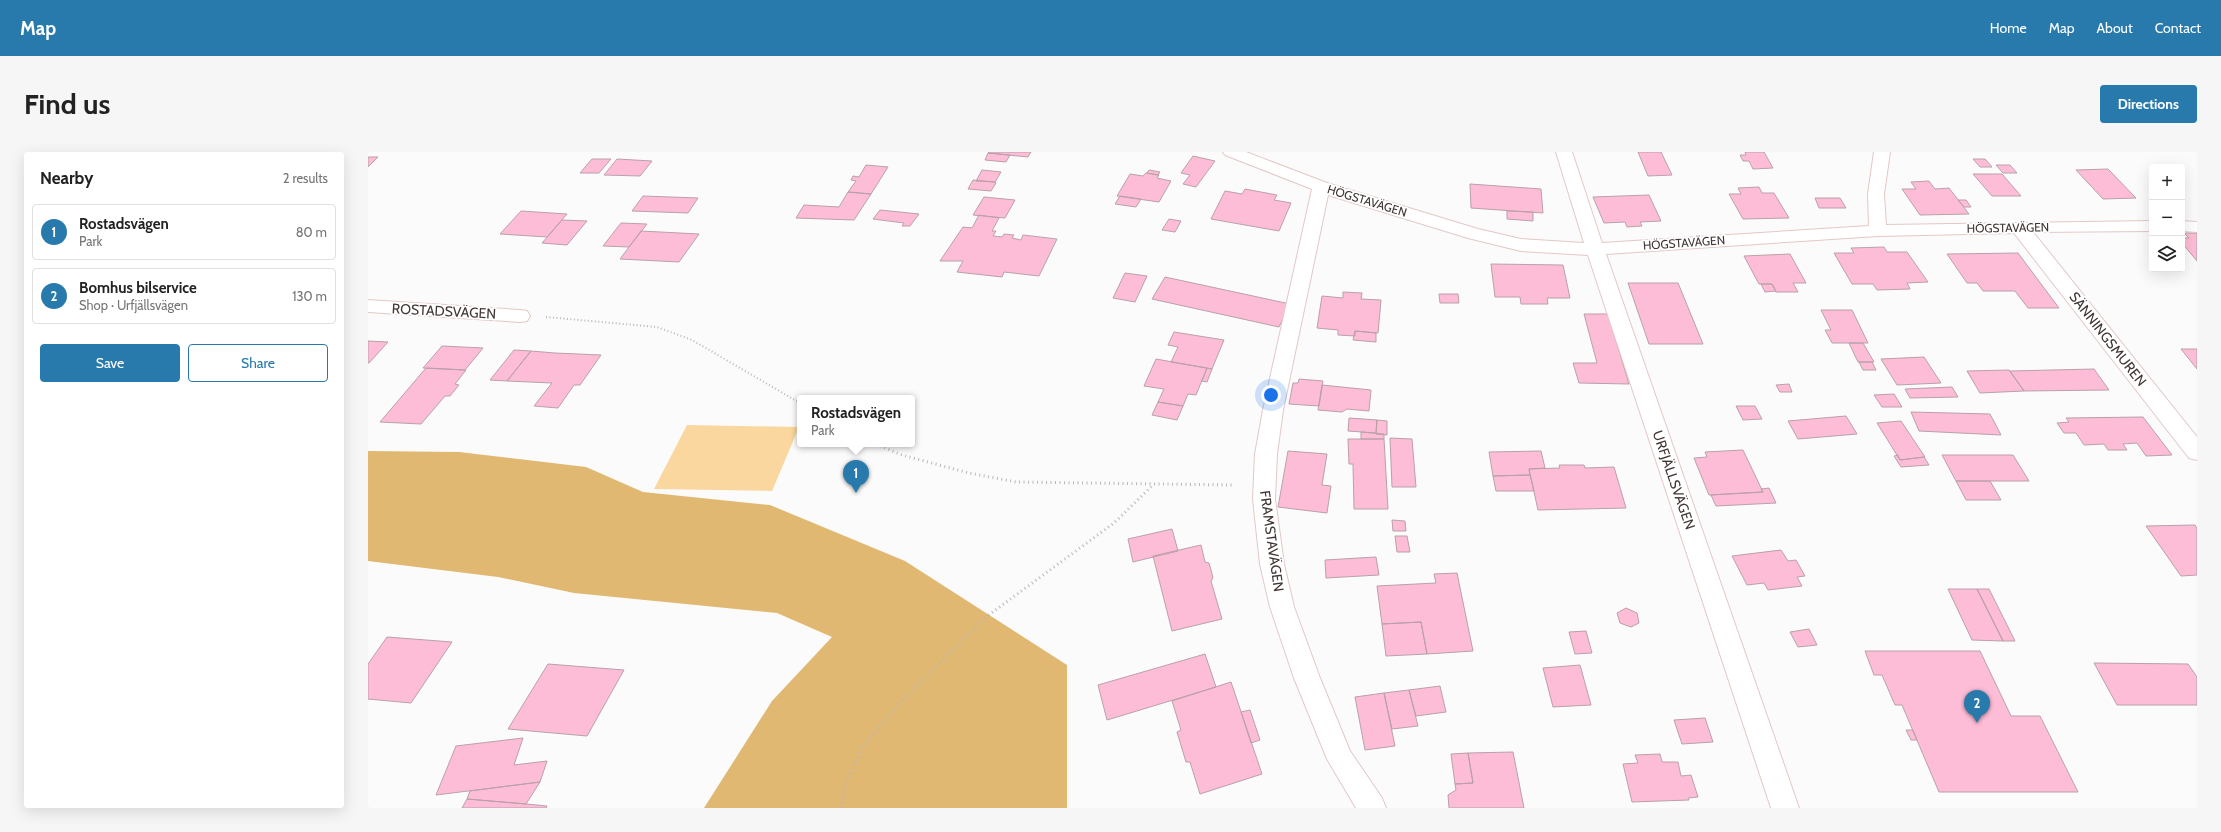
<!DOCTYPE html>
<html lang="en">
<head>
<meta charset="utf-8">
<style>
  body { margin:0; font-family:Cabin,sans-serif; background:#f6f6f6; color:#222 }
  .controls { position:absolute; right:12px; top:12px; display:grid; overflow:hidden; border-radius:4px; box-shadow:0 4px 16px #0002 }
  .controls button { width:36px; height:36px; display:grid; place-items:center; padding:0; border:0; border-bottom:1px solid #e0e0e0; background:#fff; color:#222; font:20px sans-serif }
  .you { position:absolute; left:903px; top:243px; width:14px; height:14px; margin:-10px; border:3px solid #fff; border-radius:50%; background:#1a73e8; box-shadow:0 0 0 6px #1a73e833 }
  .badge { display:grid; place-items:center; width:26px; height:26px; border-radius:50%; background:#277aab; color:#fff; font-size:13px; font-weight:700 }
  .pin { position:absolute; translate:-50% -33px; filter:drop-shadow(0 1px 2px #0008) }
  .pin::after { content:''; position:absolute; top:21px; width:14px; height:12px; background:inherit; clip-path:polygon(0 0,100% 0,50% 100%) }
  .popup { position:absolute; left:429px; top:243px; width:118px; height:52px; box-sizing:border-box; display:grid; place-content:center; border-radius:4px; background:#fff; filter:drop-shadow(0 1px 3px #0005); font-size:13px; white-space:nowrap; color:#767676 }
  .popup b { font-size:15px; color:#222 }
  .popup::after { content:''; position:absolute; left:50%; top:100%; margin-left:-8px; border:8px solid transparent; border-top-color:#fff }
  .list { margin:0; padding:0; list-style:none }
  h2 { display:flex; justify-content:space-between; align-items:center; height:52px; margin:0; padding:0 16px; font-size:17px }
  h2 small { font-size:13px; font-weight:400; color:#767676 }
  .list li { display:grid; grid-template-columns:26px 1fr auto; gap:12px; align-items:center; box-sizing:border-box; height:56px; margin:0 8px 8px; padding:0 8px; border:1px solid #e0e0e0; border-radius:4px }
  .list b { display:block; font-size:15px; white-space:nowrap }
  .list p { margin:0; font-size:13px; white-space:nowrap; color:#767676 }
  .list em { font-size:13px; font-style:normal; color:#767676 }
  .actions { display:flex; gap:8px; padding:12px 16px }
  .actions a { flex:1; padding:9px 0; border:1px solid #277aab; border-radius:4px; text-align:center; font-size:14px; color:#277aab }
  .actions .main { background:#277aab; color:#fff }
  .icon { flex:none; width:22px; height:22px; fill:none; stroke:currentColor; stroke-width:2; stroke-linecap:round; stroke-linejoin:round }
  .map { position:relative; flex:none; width:1829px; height:656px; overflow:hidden; border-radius:4px }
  header { display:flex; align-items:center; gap:24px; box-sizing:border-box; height:56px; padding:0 20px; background:#277aab; color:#fff }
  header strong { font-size:19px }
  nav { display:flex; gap:22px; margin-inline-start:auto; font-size:14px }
  .intro { display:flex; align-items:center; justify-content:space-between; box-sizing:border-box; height:96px; padding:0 24px }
  h1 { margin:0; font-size:28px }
  .button { padding:10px 18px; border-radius:4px; background:#277aab; color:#fff; font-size:14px; font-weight:700 }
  main { display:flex; gap:24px; padding:0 24px }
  aside { flex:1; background:#fff; border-radius:4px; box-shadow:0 4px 16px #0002 }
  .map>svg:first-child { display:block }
  .green { fill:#f9d79e }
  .forest { fill:#e1b871 }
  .building { fill:#febdd6; stroke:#b9a0a9 }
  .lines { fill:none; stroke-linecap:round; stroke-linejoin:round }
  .minor-casing { stroke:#e3c8c6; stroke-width:2 }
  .path-far1 { stroke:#bab6b6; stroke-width:2; stroke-dasharray:1 2.5; stroke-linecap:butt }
  .path { stroke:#bab6b6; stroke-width:3; stroke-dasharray:1 3.5; stroke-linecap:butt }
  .minor { fill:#fff; fill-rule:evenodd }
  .labels { text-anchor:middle; stroke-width:3.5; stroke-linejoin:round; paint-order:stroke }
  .far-street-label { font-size:12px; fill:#403635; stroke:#fff }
  .street-label { font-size:14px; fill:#403635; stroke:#fff }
</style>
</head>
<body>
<header>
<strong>Map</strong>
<nav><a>Home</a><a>Map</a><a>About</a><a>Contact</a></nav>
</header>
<div class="intro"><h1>Find us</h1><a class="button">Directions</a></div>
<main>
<aside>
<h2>Nearby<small>2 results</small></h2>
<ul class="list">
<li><span class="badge">1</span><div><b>Rostadsvägen</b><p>Park</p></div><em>80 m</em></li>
<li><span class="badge">2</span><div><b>Bomhus bilservice</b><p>Shop · Urfjällsvägen</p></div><em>130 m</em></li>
</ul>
<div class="actions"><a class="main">Save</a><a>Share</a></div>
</aside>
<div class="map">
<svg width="1829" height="656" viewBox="0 0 1829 656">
  <rect width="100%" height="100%" fill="#fbfbfb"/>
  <path class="green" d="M 319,273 L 431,275 L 404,339 L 286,337 Z"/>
  <path class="forest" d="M 0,299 L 91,300 L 218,315 L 275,340 L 402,353 L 537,409 L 699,513 L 699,656 L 336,656 L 404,549 L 464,485 L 409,461 L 206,441 L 130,425 L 0,409 Z"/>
  <path class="building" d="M 663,0 L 660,5 L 620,1 L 621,0 Z
    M 1270,0 L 1293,0 L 1304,23 L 1280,24 Z
    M 1377,0 L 1396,0 L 1405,16 L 1385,17 L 1381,9 L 1375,9 L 1372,3 L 1378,3 Z
    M 620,1 L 642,3 L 638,10 L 617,8 Z
    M 825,4 L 847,9 L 828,35 L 815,32 L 822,23 L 813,21 Z
    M 0,5 L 10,5 L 0,15 Z
    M 224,7 L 243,7 L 231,21 L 212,21 Z
    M 249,7 L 284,9 L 272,24 L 236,23 Z
    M 1605,7 L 1617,7 L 1624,15 L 1612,15 Z
    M 498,13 L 520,15 L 503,42 L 480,40 L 488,29 L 483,28 L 485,24 L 491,25 Z
    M 1628,13 L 1642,13 L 1649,21 L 1635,21 Z
    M 1740,17 L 1768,46 L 1735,47 L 1708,18 Z
    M 614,18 L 633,20 L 627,30 L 608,29 Z
    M 781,18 L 792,20 L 790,23 L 779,21 Z
    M 778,21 L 791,23 L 789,26 L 803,29 L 791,50 L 749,44 L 762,22 L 775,24 Z
    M 1605,22 L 1634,22 L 1653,44 L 1624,44 Z
    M 605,28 L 627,30 L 628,31 L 623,39 L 600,37 Z
    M 1561,29 L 1567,37 L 1581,36 L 1601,62 L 1552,63 L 1534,37 L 1548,37 L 1543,30 Z
    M 1102,32 L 1173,37 L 1175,61 L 1103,56 Z
    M 1391,35 L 1394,41 L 1406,41 L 1421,66 L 1375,67 L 1361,42 L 1373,42 L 1370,36 Z
    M 877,37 L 909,43 L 906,48 L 923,51 L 911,79 L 843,67 L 857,39 L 874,42 Z
    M 480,40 L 503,42 L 486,68 L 428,66 L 436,53 L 471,55 Z
    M 1281,43 L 1293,69 L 1272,70 L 1274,74 L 1259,75 L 1257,70 L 1236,71 L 1225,45 Z
    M 275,44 L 330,46 L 320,61 L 264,59 Z
    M 752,44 L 773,47 L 768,55 L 747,52 Z
    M 616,45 L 647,48 L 637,66 L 605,63 Z
    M 1447,46 L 1472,46 L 1478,56 L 1451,56 Z
    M 1590,48 L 1598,48 L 1603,55 L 1596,55 Z
    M 512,58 L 551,62 L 542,74 L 534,74 L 536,71 L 505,67 Z
    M 153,59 L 199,62 L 179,85 L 132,82 Z
    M 1139,59 L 1165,60 L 1165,69 L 1139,67 Z
    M 611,63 L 631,66 L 624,79 L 628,79 L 625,84 L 634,85 L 636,82 L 646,83 L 644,86 L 653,88 L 655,83 L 689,87 L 671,124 L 636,120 L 634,125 L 589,120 L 595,109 L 572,109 L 595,75 L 604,76 Z
    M 801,67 L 813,69 L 807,80 L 794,78 Z
    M 194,68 L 219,69 L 199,93 L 174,91 Z
    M 253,71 L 279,72 L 261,95 L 235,94 Z
    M 273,79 L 331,82 L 311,110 L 252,107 Z
    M 1816,81 L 1829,81 L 1829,109 L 1814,91 L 1814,86 L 1821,86 Z
    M 1516,95 L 1519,100 L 1539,100 L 1560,130 L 1539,131 L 1542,137 L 1509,138 L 1505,132 L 1484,132 L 1466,101 L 1486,101 L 1483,96 Z
    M 1650,101 L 1691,156 L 1660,156 L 1647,139 L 1615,139 L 1609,131 L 1599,131 L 1579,102 Z
    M 1422,102 L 1438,131 L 1425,131 L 1430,140 L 1408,140 L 1404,132 L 1391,132 L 1376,104 Z
    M 1123,112 L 1195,113 L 1202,146 L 1179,146 L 1180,152 L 1153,152 L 1152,145 L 1127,145 Z
    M 757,121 L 779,124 L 767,150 L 745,146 Z
    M 797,125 L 922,152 L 911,175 L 784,147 Z
    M 1260,131 L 1310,131 L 1335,192 L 1281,192 Z
    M 1393,132 L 1404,132 L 1408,139 L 1397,140 Z
    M 975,140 L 994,141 L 993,147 L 1013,148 L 1010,181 L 987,179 L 987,184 L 970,183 L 970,178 L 949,176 L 954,144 L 975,146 Z
    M 1071,142 L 1090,142 L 1091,151 L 1072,151 Z
    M 1453,158 L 1484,158 L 1500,191 L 1464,191 L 1457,178 L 1463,178 Z
    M 1216,162 L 1240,162 L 1261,232 L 1211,231 L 1205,211 L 1229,211 Z
    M 987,179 L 1008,181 L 1008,190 L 985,188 Z
    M 806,180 L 856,188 L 844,217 L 803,210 L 810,195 L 800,193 Z
    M 0,189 L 20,190 L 1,211 L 0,211 Z
    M 1481,191 L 1495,191 L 1506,210 L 1490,210 Z
    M 74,194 L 115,196 L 97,218 L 55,216 Z
    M 1813,197 L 1829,197 L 1829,217 Z
    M 146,198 L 163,199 L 139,229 L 122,228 Z
    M 163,199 L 187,201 L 233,203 L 212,233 L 206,233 L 190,256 L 166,254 L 184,231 L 139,229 Z
    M 1556,205 L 1573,231 L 1529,233 L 1513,207 Z
    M 788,207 L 839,216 L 828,243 L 820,242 L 815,254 L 790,250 L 796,237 L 776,234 Z
    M 1491,210 L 1504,210 L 1508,218 L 1495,218 Z
    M 58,216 L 98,218 L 87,232 L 91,233 L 86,239 L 82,244 L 77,244 L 53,272 L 12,270 Z
    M 839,216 L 844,217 L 839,230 L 834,229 Z
    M 1726,217 L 1741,238 L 1656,239 L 1642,219 Z
    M 1641,218 L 1656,239 L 1612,241 L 1599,219 Z
    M 931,227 L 955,229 L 951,254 L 921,252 L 925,231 L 930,231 Z
    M 1421,232 L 1424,240 L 1412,240 L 1408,233 Z
    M 954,233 L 1003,238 L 1001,259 L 979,257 L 974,260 L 950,258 Z
    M 1584,235 L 1590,245 L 1542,246 L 1537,237 Z
    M 1526,242 L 1534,255 L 1514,255 L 1506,243 Z
    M 790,250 L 815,254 L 809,268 L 784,263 Z
    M 1368,254 L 1387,254 L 1394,267 L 1375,268 Z
    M 1543,260 L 1622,262 L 1633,283 L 1551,279 Z
    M 1478,264 L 1489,282 L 1430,287 L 1420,269 Z
    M 1775,265 L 1804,303 L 1778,304 L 1769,291 L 1755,292 L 1759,298 L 1740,298 L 1736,292 L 1716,293 L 1708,281 L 1696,281 L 1689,271 L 1701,270 L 1698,266 Z
    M 981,266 L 1009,268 L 1008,281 L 980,279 Z
    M 1009,268 L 1019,269 L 1019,283 L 1008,282 Z
    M 1533,269 L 1557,305 L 1532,308 L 1509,271 Z
    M 993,280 L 1016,282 L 1016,287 L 993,287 Z
    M 1022,286 L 1044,287 L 1048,335 L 1024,335 Z
    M 980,287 L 1016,287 L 1020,357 L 986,357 L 985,312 L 981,312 Z
    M 1375,298 L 1395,340 L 1341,343 L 1326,306 L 1339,305 L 1337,300 Z
    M 920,299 L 959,302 L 954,333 L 963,334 L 959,361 L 910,355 Z
    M 1173,299 L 1177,316 L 1161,317 L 1162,323 L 1125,324 L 1121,300 Z
    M 1530,303 L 1532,308 L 1556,305 L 1561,313 L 1533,315 L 1526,304 Z
    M 1574,303 L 1645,303 L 1661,329 L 1588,329 Z
    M 1191,313 L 1216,313 L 1217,316 L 1246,315 L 1258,356 L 1170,358 L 1161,317 L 1192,316 Z
    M 1162,323 L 1166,339 L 1128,339 L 1125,324 Z
    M 1588,329 L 1622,329 L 1633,348 L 1598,348 Z
    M 1401,336 L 1408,351 L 1348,354 L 1343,343 L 1395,340 L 1393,337 Z
    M 1024,368 L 1037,369 L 1038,379 L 1025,379 Z
    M 1827,373 L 1829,376 L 1829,423 L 1813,424 L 1778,374 Z
    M 804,377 L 810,399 L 765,410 L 760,387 Z
    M 1027,384 L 1039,384 L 1042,400 L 1029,400 Z
    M 833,393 L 837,410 L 841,411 L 843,418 L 845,426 L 843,429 L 854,467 L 804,479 L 785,404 Z
    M 1413,398 L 1420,409 L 1428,408 L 1437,424 L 1429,425 L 1434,434 L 1400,438 L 1396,431 L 1379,433 L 1364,404 Z
    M 1008,405 L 1011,423 L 958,426 L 957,408 Z
    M 1089,421 L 1105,499 L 1059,502 L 1053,470 L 1014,472 L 1009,434 L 1068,431 L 1066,422 Z
    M 1580,437 L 1609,437 L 1635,489 L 1604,488 Z
    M 1609,437 L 1621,437 L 1647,489 L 1635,489 Z
    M 1258,456 L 1269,461 L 1271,471 L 1263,475 L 1252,471 L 1249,461 Z
    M 1053,470 L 1059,502 L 1018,504 L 1014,472 Z
    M 1441,477 L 1449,493 L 1430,495 L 1422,480 Z
    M 1218,479 L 1224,501 L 1207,502 L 1201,480 Z
    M 19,485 L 84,490 L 43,551 L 0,547 L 0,512 Z
    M 1497,499 L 1612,499 L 1643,564 L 1672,564 L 1710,640 L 1571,640 L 1534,553 L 1527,553 L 1514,523 L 1506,523 Z
    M 837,502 L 848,535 L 739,568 L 730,533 Z
    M 1726,511 L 1820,512 L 1829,525 L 1829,553 L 1749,553 Z
    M 180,512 L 256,518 L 219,584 L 140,577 Z
    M 1212,513 L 1223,553 L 1185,555 L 1175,516 Z
    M 863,530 L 894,622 L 832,642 L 822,610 L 818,610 L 809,580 L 813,578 L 804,549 Z
    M 1072,534 L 1078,560 L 1048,564 L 1041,538 Z
    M 1041,538 L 1050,574 L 1024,577 L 1016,541 Z
    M 1016,541 L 1027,594 L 997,598 L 987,545 Z
    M 882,558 L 892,588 L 883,591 L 873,560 Z
    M 1337,566 L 1345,590 L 1314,592 L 1306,568 Z
    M 1538,578 L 1545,578 L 1549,588 L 1543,588 Z
    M 155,586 L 146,613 L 179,609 L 172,630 L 68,643 L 88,594 Z
    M 1145,600 L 1156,656 L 1081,656 L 1080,643 L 1088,638 L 1087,632 L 1105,631 L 1100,601 Z
    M 1100,601 L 1105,631 L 1087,632 L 1083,602 Z
    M 1292,602 L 1294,610 L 1310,610 L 1313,624 L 1323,623 L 1330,645 L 1320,646 L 1321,648 L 1264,650 L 1255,612 L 1270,611 L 1267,603 Z
    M 172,630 L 158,652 L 99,647 L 102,639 Z
    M 99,647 L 158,652 L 179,654 L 178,656 L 94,656 Z"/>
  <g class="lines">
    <defs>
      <path id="minor" d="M 855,0 L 878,0 L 959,31 L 1110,77 L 1153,87 L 1216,91 L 1188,0 L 1204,0 L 1234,91 L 1501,74 L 1500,42 L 1506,0 L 1522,0 L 1516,42 L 1518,73 L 1784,69 L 1784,79 L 1665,80 L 1829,285 L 1829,308 L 1821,306 L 1646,81 L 1510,84 L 1238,102 L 1431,656 L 1403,656 L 1220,103 L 1153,99 L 1100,86 L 960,43 L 915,258 L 909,302 L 907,347 L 916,412 L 926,455 L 952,526 L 982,599 L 1014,646 L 1018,656 L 988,656 L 959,607 L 926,526 L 902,455 L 892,412 L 885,347 L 887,302 L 895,258 L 944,37 L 857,3 Z
        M 1814,69 L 1829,70 L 1829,80 L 1814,79 Z
        M 0,148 L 152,158 L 159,159 L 162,164 L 159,169 L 152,170 L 0,160 Z"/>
    </defs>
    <use href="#minor" class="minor-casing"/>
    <path class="path-far1" d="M 178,165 L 289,175 L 324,188 L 432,251"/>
    <path class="path" d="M 508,292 L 534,303 L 601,321 L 648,330 L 866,333
      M 474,656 L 477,632 L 494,596 L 530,553 L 618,465 L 746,371 L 785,333"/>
    <use href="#minor" class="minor"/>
  </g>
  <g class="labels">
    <g class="far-street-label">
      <text transform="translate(999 49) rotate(17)" y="4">HÖGSTAVÄGEN</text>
      <text transform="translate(1640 76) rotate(-1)" y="4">HÖGSTAVÄGEN</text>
      <text transform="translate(1316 91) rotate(-4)" y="4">HÖGSTAVÄGEN</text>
    </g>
    <g class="street-label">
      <text transform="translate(76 159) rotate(3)" y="5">ROSTADSVÄGEN</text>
      <text transform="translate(1740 187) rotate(52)" y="5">SÄNNINGSMUREN</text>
      <text transform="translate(1306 328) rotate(71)" y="5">URFJÄLLSVÄGEN</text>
      <text transform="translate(904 389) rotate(82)" y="5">FRAMSTAVÄGEN</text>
    </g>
  </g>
</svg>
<div class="controls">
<button>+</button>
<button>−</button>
<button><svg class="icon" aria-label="layers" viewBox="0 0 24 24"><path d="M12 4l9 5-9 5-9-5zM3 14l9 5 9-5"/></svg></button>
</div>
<div class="you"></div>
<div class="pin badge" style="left:488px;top:341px">1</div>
<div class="popup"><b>Rostadsvägen</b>Park</div>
<div class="pin badge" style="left:1609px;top:571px">2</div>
</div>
</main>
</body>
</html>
